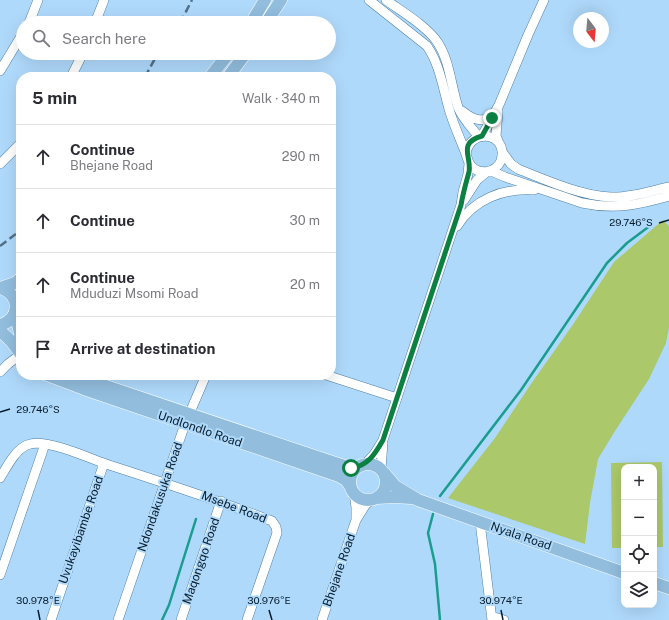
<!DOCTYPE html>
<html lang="en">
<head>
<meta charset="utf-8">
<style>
  body { margin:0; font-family:"Public Sans",sans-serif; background:#f2f2f3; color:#2b2b33 }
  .controls { position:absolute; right:12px; bottom:12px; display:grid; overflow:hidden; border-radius:8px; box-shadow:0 4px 16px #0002 }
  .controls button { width:36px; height:36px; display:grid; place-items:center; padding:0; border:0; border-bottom:1px solid #e1e1e2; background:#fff; color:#2b2b33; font:20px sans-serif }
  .compass { position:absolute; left:573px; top:12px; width:36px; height:36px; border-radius:50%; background:#fff; box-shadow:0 4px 16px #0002; rotate:164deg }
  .stop { position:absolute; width:12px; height:12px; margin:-9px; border:3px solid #0b8043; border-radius:50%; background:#fff }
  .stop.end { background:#0b8043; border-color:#fff; box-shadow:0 1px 4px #0008 }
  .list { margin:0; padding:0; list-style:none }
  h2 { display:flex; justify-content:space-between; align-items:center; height:52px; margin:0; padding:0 16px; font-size:17px }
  h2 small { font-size:13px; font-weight:400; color:#7c7c81 }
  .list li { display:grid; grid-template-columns:26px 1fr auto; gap:12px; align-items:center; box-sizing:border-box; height:64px; padding:0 16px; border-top:1px solid #e1e1e2 }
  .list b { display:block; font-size:15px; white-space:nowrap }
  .list p { margin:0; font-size:13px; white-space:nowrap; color:#7c7c81 }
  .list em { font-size:13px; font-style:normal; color:#7c7c81 }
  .icon { flex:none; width:22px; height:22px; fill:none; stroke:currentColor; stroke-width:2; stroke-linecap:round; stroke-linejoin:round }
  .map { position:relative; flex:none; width:669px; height:620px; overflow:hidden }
  .search { position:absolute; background:#fff; box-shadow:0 4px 16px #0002; left:16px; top:16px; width:320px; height:44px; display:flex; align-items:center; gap:10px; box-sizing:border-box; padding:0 14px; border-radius:22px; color:#7c7c81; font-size:15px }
  .panel { position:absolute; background:#fff; box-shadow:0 4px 16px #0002; left:16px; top:72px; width:320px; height:308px; border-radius:16px }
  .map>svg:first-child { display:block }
  .green { fill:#abc86a }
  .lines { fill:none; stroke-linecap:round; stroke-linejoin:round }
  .stream { stroke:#1a9d8f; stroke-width:2.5 }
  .minor-casing { stroke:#4d7fa6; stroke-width:10 }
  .major-casing { stroke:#fff; stroke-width:13 }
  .minor { stroke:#fff; stroke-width:9 }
  .major { stroke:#92bddd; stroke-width:12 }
  .rail { stroke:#527087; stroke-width:2.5; stroke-dasharray:8 4; stroke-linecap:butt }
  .route { stroke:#0b8043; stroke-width:5 }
  .ticks { fill:none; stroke:#081d2c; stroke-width:1.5 }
  .labels { text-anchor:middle; stroke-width:4; stroke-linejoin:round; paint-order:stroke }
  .street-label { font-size:12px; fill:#081d2c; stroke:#afd9fb }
  .ticks-label { font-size:10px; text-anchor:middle; fill:#081d2c; stroke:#afd9fb; stroke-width:4; stroke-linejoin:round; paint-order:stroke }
</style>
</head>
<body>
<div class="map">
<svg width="669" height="620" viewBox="0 0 669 620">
  <rect width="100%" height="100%" fill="#afd9fb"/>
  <path class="green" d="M 663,220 L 669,226 L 669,327 L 666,343 L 649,379 L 615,431 L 598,459 L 590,503 L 585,544 L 448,498 L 495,438 L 533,381 L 572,326 L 614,262 Z
    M 662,462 L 663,547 L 654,547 L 654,467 L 624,467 L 624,548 L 612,548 L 611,463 Z"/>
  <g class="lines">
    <path class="stream" d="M 440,496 L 521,390 L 607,263 L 627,243 L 651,225
      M 433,514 L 428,533 L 435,564 L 440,620
      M 162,620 L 169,605 L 196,519"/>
    <defs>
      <path id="minor" d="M 369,0 L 427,46 C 440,65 443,88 449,109 C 453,123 459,136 464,149 C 467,155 467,161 471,166 C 476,171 483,173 490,171 C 497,168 502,162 502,155 C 504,131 468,129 466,155
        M 386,0 C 401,11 428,27 438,43 C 450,62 451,86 458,107 C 462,118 471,127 479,137
        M 29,23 L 38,0
        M 95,23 L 104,0
        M 0,71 L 23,33
        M 71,77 L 83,53
        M 462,111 C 472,119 479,122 492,118
        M 498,112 L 496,136 L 499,143
        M 482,136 L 499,105 L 528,35 L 544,0
        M 503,153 L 511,164 L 518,169 C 545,180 582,196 611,197 C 630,198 651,191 669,187
        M 0,164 L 21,143
        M 491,171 L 505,177 L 582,203 C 615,210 637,205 669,196
        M 464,200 L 477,180 L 488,171
        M 457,226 C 474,199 503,188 534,190
        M 0,372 L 8,364 L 21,354
        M 326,375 L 397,398
        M 362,465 C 372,460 377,450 383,440 L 461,205 L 463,192 L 468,174 L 469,164
        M 381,469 L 383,442
        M 0,478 C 7,467 15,450 27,445 C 32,443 40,443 45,444 C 66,447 86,457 106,464 C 162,482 217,500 272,521 L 276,527 L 277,533 L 247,620
        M 354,493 L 356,507 L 356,519
        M 480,522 L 492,620
        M 0,575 L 45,444
        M 491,616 L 504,620
        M 51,620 L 104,463
        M 118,620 L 185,424 L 206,375
        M 181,620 L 221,501
        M 322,620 L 356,520 L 366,504 L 372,500"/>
      <path id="major" d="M 251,23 L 265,0
        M 266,23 L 281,0
        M 210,77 L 229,53
        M 228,77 L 246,53
        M 0,288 C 21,293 21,320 0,325
        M 0,288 L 15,283 L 21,278
        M 15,311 L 21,338
        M 0,331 L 11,341 L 21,354
        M 47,375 L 84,389 L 339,476 L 346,480 L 350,486
        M 73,375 L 332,462 L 351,468 L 358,467
        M350 482a18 18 0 1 1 36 0a18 18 0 1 1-36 0Z
        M 384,473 L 395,486 L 418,500 L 624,573
        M 376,498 L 395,497 L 411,498
        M 654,583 L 669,588"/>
    </defs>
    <use href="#minor" class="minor-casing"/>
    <use href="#major" class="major-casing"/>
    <use href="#minor" class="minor"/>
    <use href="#major" class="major"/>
    <path class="rail" d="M 180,23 L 192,0
      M 145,77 L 158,53
      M 0,246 L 21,230"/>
  </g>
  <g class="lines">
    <path class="route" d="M 351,468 C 368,466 375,454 383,440 L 461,205 C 463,193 466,183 469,172 C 472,157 457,143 482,136 L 492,118"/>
  </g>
  <path class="ticks" d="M 659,223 L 669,220M 0,412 L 10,409M 38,610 L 40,620M 269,610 L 272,620M 501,610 L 503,620"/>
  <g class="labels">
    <g class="street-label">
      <text transform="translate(200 429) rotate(19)" y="4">Undlondlo Road</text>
      <text transform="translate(160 497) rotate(-71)" y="4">Ndondakusuka Road</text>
      <text transform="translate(234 507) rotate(21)" y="4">Msebe Road</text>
      <text transform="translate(81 530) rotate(-71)" y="4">Uvukayibambe Road</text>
      <text transform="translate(521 536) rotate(19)" y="4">Nyala Road</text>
      <text transform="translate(201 561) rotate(-71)" y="4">Maqongqo Road</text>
      <text transform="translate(339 570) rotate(-71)" y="4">Bhejane Road</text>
    </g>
  </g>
  <g class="ticks-label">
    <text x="631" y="226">29.746°S</text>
    <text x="38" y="413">29.746°S</text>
    <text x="38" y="604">30.978°E</text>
    <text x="269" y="604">30.976°E</text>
    <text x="501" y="604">30.974°E</text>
  </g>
</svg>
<div class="controls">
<button>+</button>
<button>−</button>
<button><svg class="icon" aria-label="locate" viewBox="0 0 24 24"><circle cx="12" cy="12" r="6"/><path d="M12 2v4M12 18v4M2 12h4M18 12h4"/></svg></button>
<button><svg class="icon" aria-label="layers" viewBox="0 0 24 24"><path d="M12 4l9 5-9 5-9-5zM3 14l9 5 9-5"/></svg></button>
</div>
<svg class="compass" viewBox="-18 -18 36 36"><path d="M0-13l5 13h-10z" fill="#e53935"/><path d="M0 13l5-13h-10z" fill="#7c7c81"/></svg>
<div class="stop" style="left:351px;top:468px"></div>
<div class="stop end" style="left:492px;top:118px"></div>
<div class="search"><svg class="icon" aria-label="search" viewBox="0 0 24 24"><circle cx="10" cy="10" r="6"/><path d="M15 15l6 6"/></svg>Search here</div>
<section class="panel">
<h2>5 min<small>Walk · 340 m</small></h2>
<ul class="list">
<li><svg class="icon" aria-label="ahead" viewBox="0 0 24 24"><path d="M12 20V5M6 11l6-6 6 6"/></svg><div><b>Continue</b><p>Bhejane Road</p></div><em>290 m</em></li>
<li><svg class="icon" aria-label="ahead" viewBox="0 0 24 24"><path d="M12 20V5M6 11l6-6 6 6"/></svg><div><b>Continue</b></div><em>30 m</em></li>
<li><svg class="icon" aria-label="ahead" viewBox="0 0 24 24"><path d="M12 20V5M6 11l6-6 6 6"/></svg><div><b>Continue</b><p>Mduduzi Msomi Road</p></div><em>20 m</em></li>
<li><svg class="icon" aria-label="arrive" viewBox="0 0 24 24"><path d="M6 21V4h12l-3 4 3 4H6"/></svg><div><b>Arrive at destination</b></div></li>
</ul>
</section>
</div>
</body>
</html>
